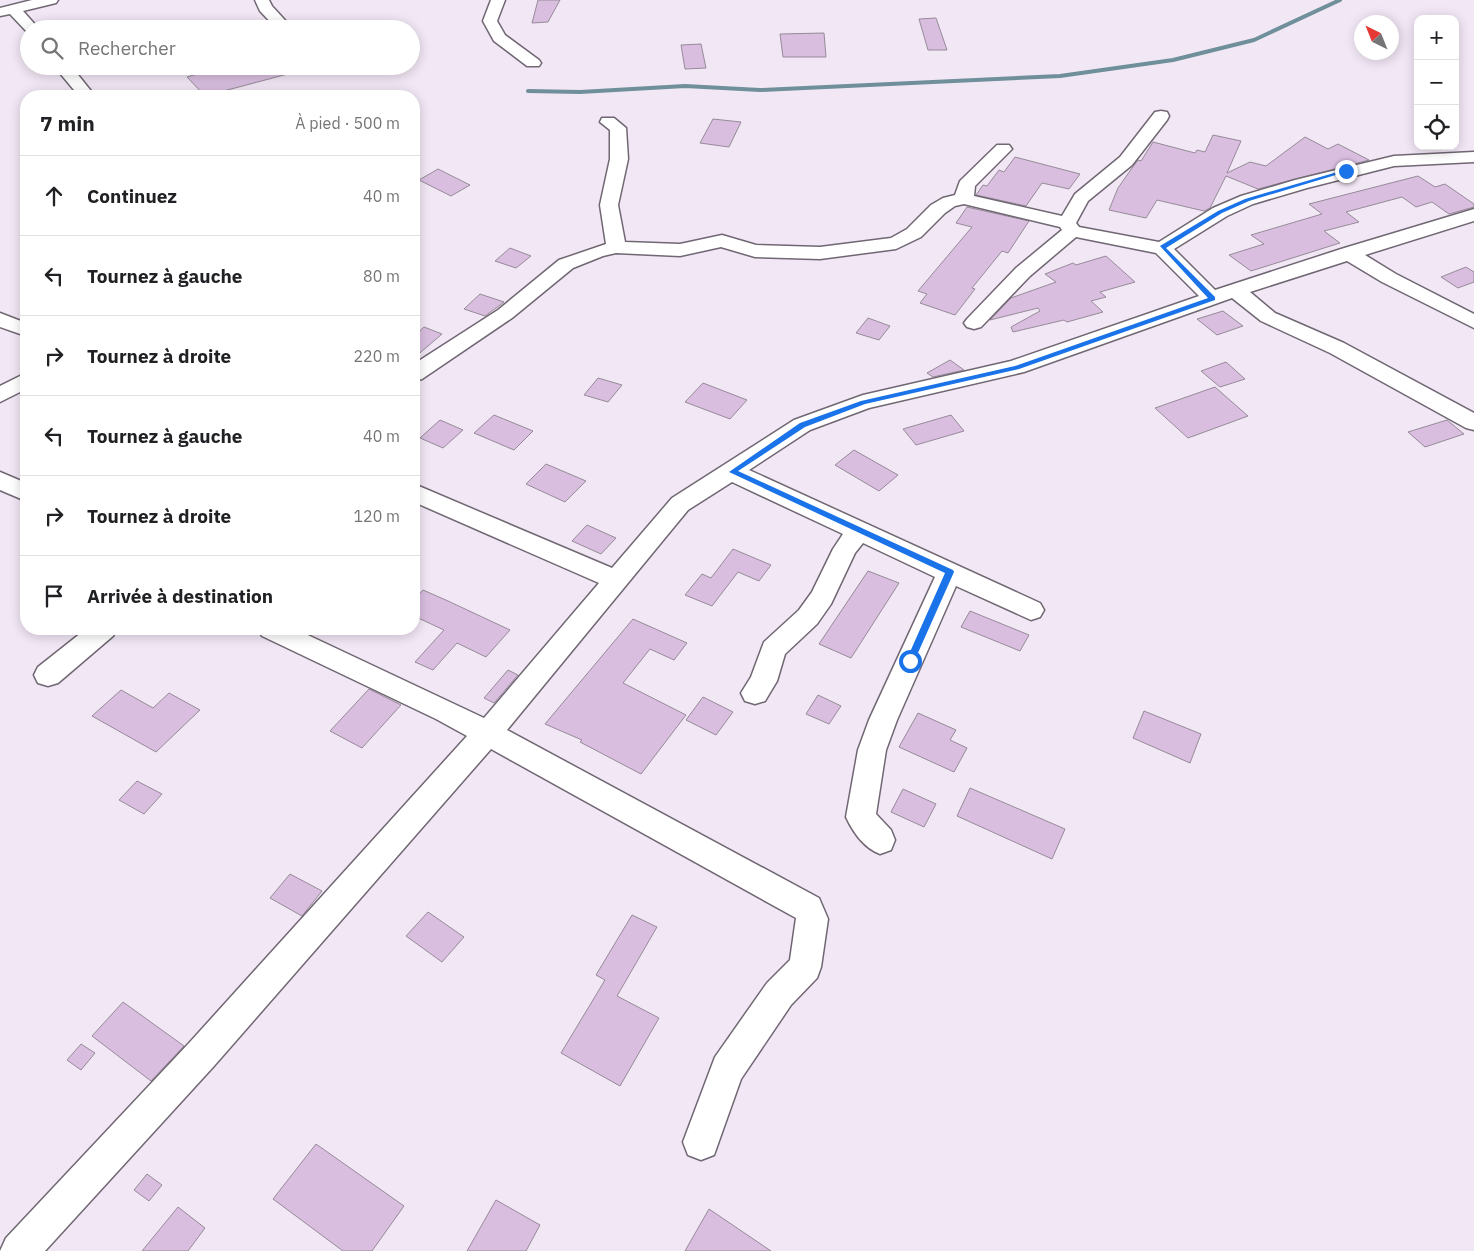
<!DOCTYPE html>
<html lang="fr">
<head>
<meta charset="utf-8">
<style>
  body { margin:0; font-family:"IBM Plex Sans",sans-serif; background:#f2f2f2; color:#202124 }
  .controls { position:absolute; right:15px; top:15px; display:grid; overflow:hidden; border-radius:10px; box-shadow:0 2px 12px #0003 }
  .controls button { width:45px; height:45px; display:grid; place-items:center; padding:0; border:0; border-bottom:1px solid #e0e0e0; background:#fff; color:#202124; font:25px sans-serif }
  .compass { position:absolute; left:1354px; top:15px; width:45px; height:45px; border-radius:50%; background:#fff; box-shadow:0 2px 12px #0003; rotate:317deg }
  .stop { position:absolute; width:15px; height:15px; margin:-11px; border:4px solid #1a73e8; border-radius:50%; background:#fff }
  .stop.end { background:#1a73e8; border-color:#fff; box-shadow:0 1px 5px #0008 }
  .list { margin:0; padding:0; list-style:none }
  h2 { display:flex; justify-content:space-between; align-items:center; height:65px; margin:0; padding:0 20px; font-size:21px }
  h2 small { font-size:16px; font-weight:400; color:#757577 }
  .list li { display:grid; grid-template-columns:32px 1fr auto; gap:15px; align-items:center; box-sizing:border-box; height:80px; padding:0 20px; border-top:1px solid #e0e0e0 }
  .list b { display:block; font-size:19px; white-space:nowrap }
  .list em { font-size:16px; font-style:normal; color:#757577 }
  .icon { flex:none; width:28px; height:28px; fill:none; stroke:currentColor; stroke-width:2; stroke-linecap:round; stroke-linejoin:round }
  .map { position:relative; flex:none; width:1474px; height:1251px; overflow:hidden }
  .search { position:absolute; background:#fff; box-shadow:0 2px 12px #0003; left:20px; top:20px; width:400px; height:55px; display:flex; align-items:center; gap:12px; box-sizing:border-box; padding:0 18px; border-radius:28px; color:#757577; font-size:19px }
  .panel { position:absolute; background:#fff; box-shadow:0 2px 12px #0003; left:20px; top:90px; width:400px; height:545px; border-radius:20px }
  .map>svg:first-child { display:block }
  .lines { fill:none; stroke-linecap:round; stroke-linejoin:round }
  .stream { stroke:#6f8f9a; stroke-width:4 }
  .building { fill:#d9bee0; stroke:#968b98 }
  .minor-casing { stroke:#706773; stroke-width:3 }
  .minor { fill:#fff; fill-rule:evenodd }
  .route { fill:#1a73e8 }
</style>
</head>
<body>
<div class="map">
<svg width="1474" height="1251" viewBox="0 0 1474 1251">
  <rect width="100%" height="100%" fill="#f2e7f5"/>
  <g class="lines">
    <path class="stream" d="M 528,91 L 580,92 L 685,86 L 760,90 L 1060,76 L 1173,60 L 1254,40 L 1340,0"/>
  </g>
  <path class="building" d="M 538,0 L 560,0 L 548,22 L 532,23 Z
    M 936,18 L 947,50 L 928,50 L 919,19 Z
    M 824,33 L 826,57 L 783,57 L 780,34 Z
    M 701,44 L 706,68 L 685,69 L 681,45 Z
    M 225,66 L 299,66 L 299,71 L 205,96 L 187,77 Z
    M 713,119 L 741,122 L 729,147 L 700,143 Z
    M 1213,135 L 1241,141 L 1227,173 L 1250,162 L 1266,166 L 1305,137 L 1328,149 L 1338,144 L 1369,160 L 1258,189 L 1226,176 L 1210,208 L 1204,211 L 1157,200 L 1146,218 L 1109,210 L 1118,188 L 1132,168 L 1138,160 L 1141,161 L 1153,142 L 1195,153 L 1197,150 L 1205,152 Z
    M 1015,157 L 1080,174 L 1069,189 L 1042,183 L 1026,206 L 976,195 L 983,185 L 987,186 L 999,170 L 1004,172 Z
    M 438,169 L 470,185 L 451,196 L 419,180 Z
    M 1418,176 L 1435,187 L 1445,184 L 1474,204 L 1474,207 L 1449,214 L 1432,202 L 1416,207 L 1402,197 L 1346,212 L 1359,222 L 1324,231 L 1340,243 L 1251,271 L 1229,255 L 1264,244 L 1251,235 L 1322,214 L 1309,204 Z
    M 967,207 L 1029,221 L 1008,253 L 1002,251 L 972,288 L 975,289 L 955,315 L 920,303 L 927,294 L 918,291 L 972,227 L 956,223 Z
    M 510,248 L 531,256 L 516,268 L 495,261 Z
    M 1106,256 L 1135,282 L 1100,292 L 1106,297 L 1091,301 L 1103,312 L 1067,322 L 1064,320 L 1013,332 L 1011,327 L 1040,311 L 1038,308 L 990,320 L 1011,298 L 1056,282 L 1045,274 L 1073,263 L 1076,265 Z
    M 1466,267 L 1474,272 L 1474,282 L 1458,288 L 1441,277 Z
    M 480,294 L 504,302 L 485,316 L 464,309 Z
    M 1223,311 L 1243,326 L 1217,335 L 1197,319 Z
    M 868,318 L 890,326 L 879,340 L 856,333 Z
    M 424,327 L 442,334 L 414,358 L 414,336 Z
    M 950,360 L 964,370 L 933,377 L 927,373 Z
    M 1226,362 L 1245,379 L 1220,387 L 1201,371 Z
    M 598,378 L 622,385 L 608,402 L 584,395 Z
    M 703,383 L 747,400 L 730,419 L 685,402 Z
    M 1215,387 L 1248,416 L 1188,438 L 1155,408 Z
    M 494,415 L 533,431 L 514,450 L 474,433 Z
    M 951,415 L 964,431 L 916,445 L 903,429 Z
    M 440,420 L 463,430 L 443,448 L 420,438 Z
    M 1447,420 L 1464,434 L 1425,447 L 1408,432 Z
    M 854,450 L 898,475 L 879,491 L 835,465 Z
    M 546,464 L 586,481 L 565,502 L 526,484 Z
    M 587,525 L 616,538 L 601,554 L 572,541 Z
    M 733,549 L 771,565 L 759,581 L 738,572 L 712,606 L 685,595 L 702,574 L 711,578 Z
    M 868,571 L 899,583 L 851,658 L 819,644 Z
    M 423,590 L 448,601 L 510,630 L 486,657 L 457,643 L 433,670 L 415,662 L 444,630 L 414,616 L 414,600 Z
    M 970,611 L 1029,635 L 1020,651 L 961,627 Z
    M 633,619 L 687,643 L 674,660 L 650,649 L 623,683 L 686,715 L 641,774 L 580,742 L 582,740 L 545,724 Z
    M 508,670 L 518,675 L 494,703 L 484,698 Z
    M 369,689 L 401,705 L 362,748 L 330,731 Z
    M 121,690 L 153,708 L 169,693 L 200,710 L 156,752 L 92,716 Z
    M 818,695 L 841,706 L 829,724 L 806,714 Z
    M 703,697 L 733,712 L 716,735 L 686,720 Z
    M 1144,711 L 1201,734 L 1190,763 L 1133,738 Z
    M 918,713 L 956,730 L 950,740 L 967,748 L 954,772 L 899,747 Z
    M 137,781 L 162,794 L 144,814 L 119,800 Z
    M 970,788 L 1065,829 L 1052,859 L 957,816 Z
    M 903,789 L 936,804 L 924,827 L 891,812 Z
    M 290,874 L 322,891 L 302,916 L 270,898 Z
    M 428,912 L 464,937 L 442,962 L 406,936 Z
    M 632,915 L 657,927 L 617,996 L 659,1018 L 620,1086 L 561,1053 L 605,980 L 596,975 Z
    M 123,1002 L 184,1046 L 151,1081 L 92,1036 Z
    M 81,1044 L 95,1053 L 81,1070 L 67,1060 Z
    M 316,1144 L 404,1206 L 372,1251 L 343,1251 L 273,1199 Z
    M 147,1174 L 162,1185 L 149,1201 L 134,1190 Z
    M 496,1200 L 540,1225 L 526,1251 L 467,1251 Z
    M 178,1207 L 205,1228 L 188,1251 L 142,1251 Z
    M 709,1209 L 771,1251 L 685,1251 Z"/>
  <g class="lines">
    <defs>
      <path id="minor" d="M 32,0 L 58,0 L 56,3 L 23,11 L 39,29 L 29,29 L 29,33 L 27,32 L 10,14 L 0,16 L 0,8 Z
        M 255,0 L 269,0 L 272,6 L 293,29 L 277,29 L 260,11 Z
        M 491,0 L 505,0 L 497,21 L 505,35 L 539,60 L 541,63 L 539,66 L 527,66 L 494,41 L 483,21 Z
        M 54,66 L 71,66 L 95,96 L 79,96 Z
        M 1161,111 L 1167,112 L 1169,116 L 1167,120 L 1132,165 L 1088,201 L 1076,223 L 1079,227 L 1159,242 L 1213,208 L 1241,196 L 1295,180 L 1394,156 L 1474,152 L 1474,162 L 1394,166 L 1307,188 L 1253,204 L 1227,216 L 1174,249 L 1215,290 L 1341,249 L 1474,209 L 1474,221 L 1365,255 L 1396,274 L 1474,314 L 1474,328 L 1382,282 L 1347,261 L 1250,292 L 1275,313 L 1344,343 L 1474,413 L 1474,430 L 1466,428 L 1330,353 L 1261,321 L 1232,298 L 1024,372 L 869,408 L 810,430 L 749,470 L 1040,603 L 1044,610 L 1040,617 L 1031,620 L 956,586 L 897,720 L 886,750 L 876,814 L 891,830 L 895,840 L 891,850 L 880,854 C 864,848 853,832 846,817 L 858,750 L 869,720 L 935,577 L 863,543 L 855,553 L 831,604 L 817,624 L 785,654 L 777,681 L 765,701 L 755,704 L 745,701 L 741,693 L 751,677 L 764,642 L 799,610 L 812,592 L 833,549 L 843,534 L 732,482 L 688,510 L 507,730 L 819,898 L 828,919 L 821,967 L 817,978 L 791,1005 L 741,1079 L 714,1155 L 701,1160 L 688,1155 L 683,1142 L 715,1057 L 767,983 L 790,960 L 796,918 L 491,749 L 214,1066 L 45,1251 L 0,1251 L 6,1238 L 190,1042 L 467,736 L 436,719 L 262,636 L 258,629 L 295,629 L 484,718 L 599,583 L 414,502 L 414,484 L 612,568 L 672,498 L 794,420 L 863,395 L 1011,361 L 1199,296 L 1156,253 L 1076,237 L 1030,276 L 981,327 L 974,329 L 967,327 L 964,323 L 967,319 L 1016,268 L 1062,230 L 1060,227 L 964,204 L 955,206 L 945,213 L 921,237 L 896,249 L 820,259 L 755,257 L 721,247 L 680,256 L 616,253 L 603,256 L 573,268 L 512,318 L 422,379 L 414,381 L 414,364 L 498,310 L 559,260 L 606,244 L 600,205 L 610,159 L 610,130 L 600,122 L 602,118 L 614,118 L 626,128 L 628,159 L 618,205 L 625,242 L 680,244 L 722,235 L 756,245 L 820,247 L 891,238 L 907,229 L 931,205 L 943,198 L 955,195 L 960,181 L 997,145 L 1009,145 L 1012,149 L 975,186 L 974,196 L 1062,216 L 1075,194 L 1120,157 L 1155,112 Z
        M 0,313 L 26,323 L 26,336 L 0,327 Z
        M 26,373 L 26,389 L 0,402 L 0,386 Z
        M 0,472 L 26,483 L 26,501 L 0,490 Z
        M 86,629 L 117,629 L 113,636 L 58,683 L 48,686 L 38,683 L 34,675 L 38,667 Z"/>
    </defs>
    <use href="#minor" class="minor-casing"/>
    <use href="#minor" class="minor"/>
  </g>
  <path class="route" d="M 1344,170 L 1349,171 L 1249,201 L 1222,213 L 1166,248 L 1215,297 L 1215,300 L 1019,369 L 865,404 L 805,427 L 738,471 L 953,570 L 954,572 L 913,664 L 907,664 L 906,661 L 945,573 L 729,472 L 800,423 L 861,401 L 1015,366 L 1208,298 L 1160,246 L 1218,211 L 1245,199 Z"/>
</svg>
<div class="controls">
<button>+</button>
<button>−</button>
<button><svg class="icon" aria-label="locate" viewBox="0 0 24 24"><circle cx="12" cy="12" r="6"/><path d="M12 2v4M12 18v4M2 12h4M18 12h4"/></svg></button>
</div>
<svg class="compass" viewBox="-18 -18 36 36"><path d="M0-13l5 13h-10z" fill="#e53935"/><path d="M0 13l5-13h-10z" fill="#757577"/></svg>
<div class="stop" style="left:910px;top:661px"></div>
<div class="stop end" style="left:1346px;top:171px"></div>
<div class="search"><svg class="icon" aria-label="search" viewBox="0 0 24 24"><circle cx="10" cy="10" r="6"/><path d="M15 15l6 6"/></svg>Rechercher</div>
<section class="panel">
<h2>7 min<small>À pied · 500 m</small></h2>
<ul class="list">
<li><svg class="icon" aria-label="ahead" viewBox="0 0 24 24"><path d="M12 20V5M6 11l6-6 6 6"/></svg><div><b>Continuez</b></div><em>40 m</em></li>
<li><svg class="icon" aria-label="left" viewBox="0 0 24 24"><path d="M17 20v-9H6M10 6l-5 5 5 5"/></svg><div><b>Tournez à gauche</b></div><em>80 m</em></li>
<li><svg class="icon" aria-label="right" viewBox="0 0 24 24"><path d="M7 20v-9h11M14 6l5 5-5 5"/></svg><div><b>Tournez à droite</b></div><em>220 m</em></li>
<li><svg class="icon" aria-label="left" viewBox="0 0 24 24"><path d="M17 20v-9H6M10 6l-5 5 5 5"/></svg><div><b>Tournez à gauche</b></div><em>40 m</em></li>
<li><svg class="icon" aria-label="right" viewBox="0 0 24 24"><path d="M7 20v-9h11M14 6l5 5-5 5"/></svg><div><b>Tournez à droite</b></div><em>120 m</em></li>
<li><svg class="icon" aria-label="arrive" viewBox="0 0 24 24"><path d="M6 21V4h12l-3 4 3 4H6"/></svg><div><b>Arrivée à destination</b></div></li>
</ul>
</section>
</div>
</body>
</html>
